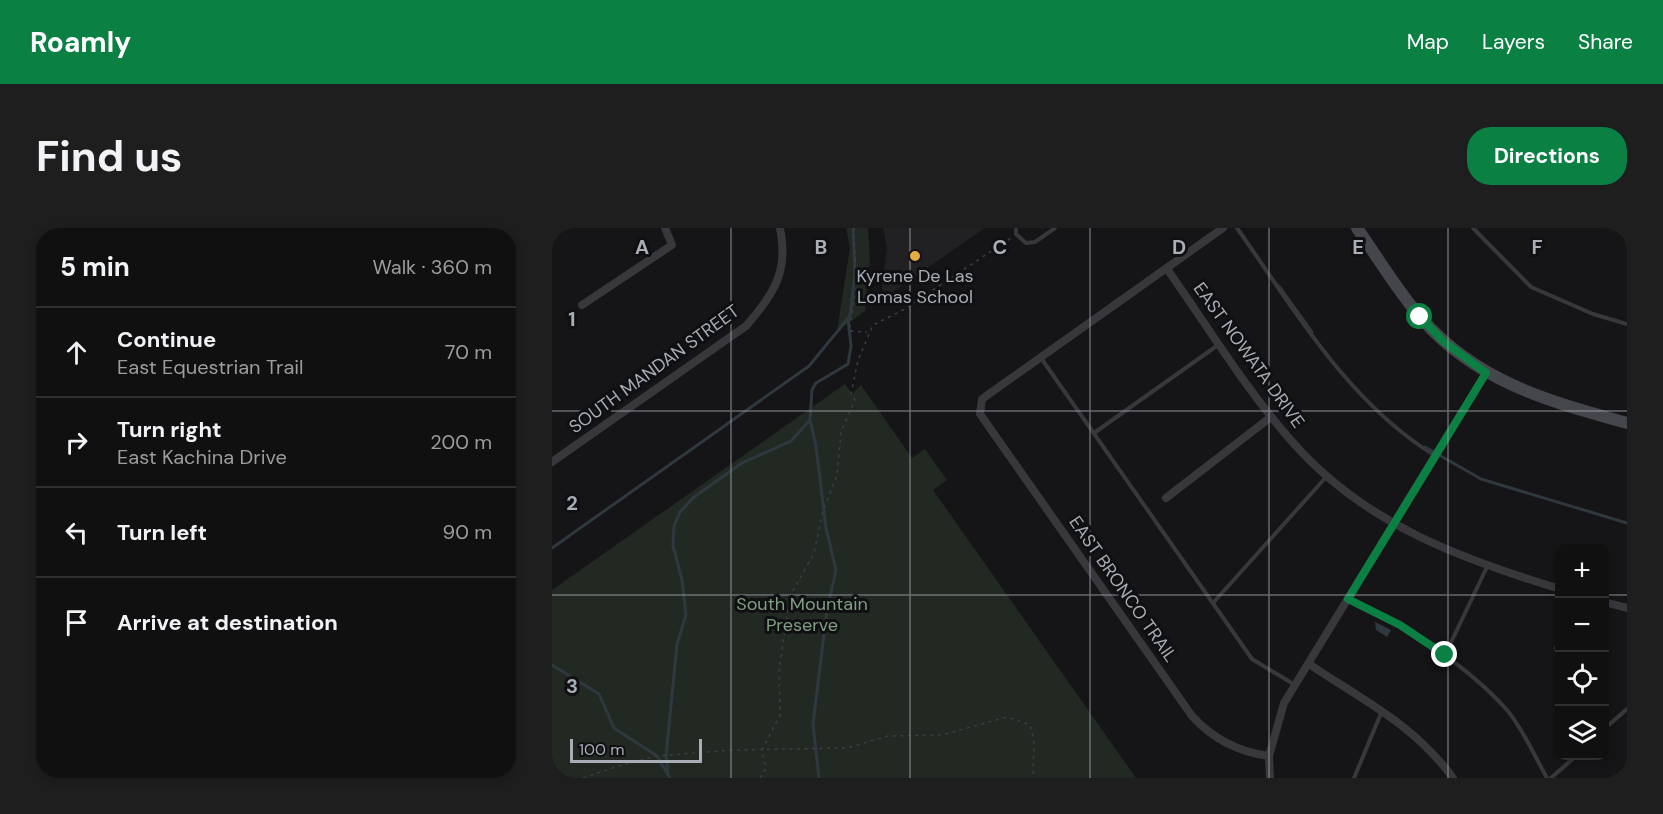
<!DOCTYPE html>
<html lang="en">
<head>
<meta charset="utf-8">
<style>
  body { margin:0; font-family:"DM Sans",sans-serif; background:#1e1e1f; color:#f1f3f6 }
  .controls { position:absolute; right:18px; bottom:18px; display:grid; overflow:hidden; border-radius:12px; box-shadow:0 3px 9px #0003 }
  .controls button { width:54px; height:54px; display:grid; place-items:center; padding:0; border:0; border-bottom:2px solid #303031; background:#101011; color:#f1f3f6; font:30px sans-serif }
  .scale { position:absolute; left:18px; bottom:15px; width:132px; box-sizing:border-box; padding-left:6px; border:3px solid #a8adb6; border-top:0; font-size:16px; line-height:21px; white-space:nowrap; color:#a8adb6; -webkit-text-stroke:4px #101012; paint-order:stroke }
  .stop { position:absolute; width:18px; height:18px; margin:-14px; border:4px solid #0b8043; border-radius:50%; background:#fff }
  .stop.end { background:#0b8043; border-color:#fff; box-shadow:0 2px 6px #0008 }
  .list { margin:0; padding:0; list-style:none }
  h2 { display:flex; justify-content:space-between; align-items:center; height:78px; margin:0; padding:0 24px; font-size:26px }
  h2 small { font-size:20px; font-weight:400; color:#9c9d9f }
  .list li { display:grid; grid-template-columns:39px 1fr auto; gap:18px; align-items:center; box-sizing:border-box; height:90px; padding:0 24px; border-top:2px solid #303031 }
  .list b { display:block; font-size:22px; white-space:nowrap }
  .list p { margin:0; font-size:20px; white-space:nowrap; color:#9c9d9f }
  .list em { font-size:20px; font-style:normal; color:#9c9d9f }
  .icon { flex:none; width:33px; height:33px; fill:none; stroke:currentColor; stroke-width:2; stroke-linecap:round; stroke-linejoin:round }
  .map { position:relative; flex:none; width:1075px; height:550px; overflow:hidden; border-radius:24px }
  header { display:flex; align-items:center; gap:36px; box-sizing:border-box; height:84px; padding:0 30px; background:#0b8043; color:#fff }
  header strong { font-size:28px }
  nav { display:flex; gap:33px; margin-inline-start:auto; font-size:21px }
  .intro { display:flex; align-items:center; justify-content:space-between; box-sizing:border-box; height:144px; padding:0 36px }
  h1 { margin:0; font-size:42px }
  .button { padding:15px 27px; border-radius:24px; background:#0b8043; color:#fff; font-size:21px; font-weight:700 }
  main { display:flex; gap:36px; padding:0 36px }
  aside { flex:1; background:#101011; border-radius:24px; box-shadow:0 3px 9px #0003 }
  .map>svg:first-child { display:block }
  .built { fill:#212124 }
  .green { fill:#222923 }
  .water { fill:#30383f }
  .lines { fill:none; stroke-linecap:round; stroke-linejoin:round }
  .stream { stroke:#30383f; stroke-width:3 }
  .path { stroke:#3d3e42; stroke-width:1.5; stroke-dasharray:3 4.5; stroke-linecap:butt }
  .lane { stroke:#37373c; stroke-width:4 }
  .street { stroke:#37373c; stroke-width:8 }
  .secondary { stroke:#45464b; stroke-width:12 }
  .route { stroke:#0b8043; stroke-width:8 }
  .grid { fill:none; stroke:#a8adb6; stroke-width:1.5; stroke-opacity:0.55 }
  .poi-dot { fill:#e2ac43; stroke:#101012; stroke-width:2 }
  .labels { text-anchor:middle; stroke-width:6; stroke-linejoin:round; paint-order:stroke }
  .poi-label { font-size:18px; fill:#a8adb6; stroke:#101012 }
  .street-label { font-size:18px; fill:#a8adb6; stroke:#101012 }
  .park-label { font-size:18px; fill:#819f83; stroke:#101012 }
  .grid-label { font-size:20px; text-anchor:middle; font-weight:bold; fill:#a8adb6; stroke:#101012; stroke-width:6; stroke-linejoin:round; paint-order:stroke }
</style>
</head>
<body>
<header>
<strong>Roamly</strong>
<nav><a>Map</a><a>Layers</a><a>Share</a></nav>
</header>
<div class="intro"><h1>Find us</h1><a class="button">Directions</a></div>
<main>
<aside>
<h2>5 min<small>Walk · 360 m</small></h2>
<ul class="list">
<li><svg class="icon" aria-label="ahead" viewBox="0 0 24 24"><path d="M12 20V5M6 11l6-6 6 6"/></svg><div><b>Continue</b><p>East Equestrian Trail</p></div><em>70 m</em></li>
<li><svg class="icon" aria-label="right" viewBox="0 0 24 24"><path d="M7 20v-9h11M14 6l5 5-5 5"/></svg><div><b>Turn right</b><p>East Kachina Drive</p></div><em>200 m</em></li>
<li><svg class="icon" aria-label="left" viewBox="0 0 24 24"><path d="M17 20v-9H6M10 6l-5 5 5 5"/></svg><div><b>Turn left</b></div><em>90 m</em></li>
<li><svg class="icon" aria-label="arrive" viewBox="0 0 24 24"><path d="M6 21V4h12l-3 4 3 4H6"/></svg><div><b>Arrive at destination</b></div></li>
</ul>
</aside>
<div class="map">
<svg width="1075" height="550" viewBox="0 0 1075 550">
  <rect width="100%" height="100%" fill="#151517"/>
  <path class="built" d="M 331,0 L 433,0 L 329,72 L 335,19 Z"/>
  <path class="green" d="M 294,0 L 316,0 L 318,31 L 313,83 L 285,103 L 298,20 Z
    M 293,156 L 300,166 L 309,157 L 360,230 L 373,221 L 395,252 L 381,262 L 584,550 L 0,550 L 0,362 Z"/>
  <path class="water" d="M 823,394 L 839,402 L 835,409 L 824,402 Z"/>
  <g class="lines">
    <path class="stream" d="M 727,58 L 760,104
      M 258,192 L 264,218 L 274,300 L 284,342 L 275,382 L 261,496 L 267,550
      M 873,219 L 929,251 L 1075,295
      M 0,320 L 257,138 L 298,88 L 303,45 L 301,0
      M 0,437 L 47,466 L 62,500 L 105,528 L 118,550
      M 116,545 L 114,528 L 125,416 L 134,387 L 130,352 L 121,318 L 122,298 L 128,284 L 142,269 L 190,235 L 239,213 L 258,192 L 260,162 L 264,155 L 296,136 L 299,118 L 296,90"/>
    <path class="path" d="M 302,0 L 304,62 L 297,103 L 315,104
      M 31,550 L 73,536 L 105,528 L 181,522 L 295,520 L 336,508 L 390,507 L 455,489 L 478,497 L 482,511 L 481,550
      M 208,550 L 214,540 L 210,522 L 228,487 L 227,442 L 238,368 L 262,325 L 271,283 L 285,247 L 289,204 L 303,172 L 299,166 L 306,132 L 321,97 L 351,82 L 459,10"/>
    <path class="lane" d="M 464,0 L 464,6 L 474,15 L 483,14 L 503,0
      M 685,0 C 743,82 795,173 882,227
      M 921,0 L 979,59 L 1041,86 L 1075,96
      M 489,130 L 700,431 L 743,457
      M 542,205 L 666,117
      M 796,371 C 854,400 911,433 955,482 C 971,501 983,529 995,550
      M 661,375 L 775,248
      M 893,427 L 935,339
      M 1052,501 L 1075,481
      M 802,550 L 830,483
      M 999,550 L 1024,528"/>
    <path class="street" d="M 671,0 L 430,171 L 428,186 L 640,488 C 661,511 686,524 717,528
      M 615,41 C 657,100 695,164 744,218 C 814,296 909,331 1008,361
      M 30,77 L 120,17 L 113,0
      M 0,234 L 194,98 C 222,66 237,43 228,0
      M 614,270 L 719,189
      M 1052,374 L 1075,380
      M 1006,420 L 1008,414
      M 757,436 C 810,472 862,496 901,550
      M 718,550 L 717,528 L 732,475 L 934,145"/>
    <path class="secondary" d="M 805,0 C 826,30 845,62 869,90 C 925,154 996,173 1075,195"/>
  </g>
  <g class="lines">
    <path class="route" d="M 868,89 L 891,113 L 934,145 L 796,371 L 848,397 L 893,427"/>
  </g>
  <path class="grid" d="M 179,0 L 179,550M 358,0 L 358,550M 538,0 L 538,550M 717,0 L 717,550M 896,0 L 896,550M 0,183 L 1075,183M 0,367 L 1008,367M 1052,367 L 1075,367"/>
  <circle class="poi-dot" cx="363" cy="28" r="6"/>
  <g class="labels">
    <g class="poi-label">
      <text x="363" y="54">Kyrene De Las<tspan x="363" dy="21">Lomas School</tspan></text>
    </g>
    <g class="street-label">
      <text transform="translate(697 127) rotate(54)" y="6">EAST NOWATA DRIVE</text>
      <text transform="translate(102 141) rotate(-36)" y="6">SOUTH MANDAN STREET</text>
      <text transform="translate(571 361) rotate(55)" y="6">EAST BRONCO TRAIL</text>
    </g>
    <g class="park-label">
      <text x="250" y="382">South Mountain<tspan x="250" dy="21">Preserve</tspan></text>
    </g>
  </g>
  <g class="grid-label">
    <text x="90" y="26">A</text>
    <text x="269" y="26">B</text>
    <text x="448" y="26">C</text>
    <text x="627" y="26">D</text>
    <text x="806" y="26">E</text>
    <text x="985" y="26">F</text>
    <text x="20" y="98">1</text>
    <text x="20" y="282">2</text>
    <text x="20" y="465">3</text>
  </g>
</svg>
<div class="controls">
<button>+</button>
<button>−</button>
<button><svg class="icon" aria-label="locate" viewBox="0 0 24 24"><circle cx="12" cy="12" r="6"/><path d="M12 2v4M12 18v4M2 12h4M18 12h4"/></svg></button>
<button><svg class="icon" aria-label="layers" viewBox="0 0 24 24"><path d="M12 4l9 5-9 5-9-5zM3 14l9 5 9-5"/></svg></button>
</div>
<div class="scale">100 m</div>
<div class="stop" style="left:868px;top:89px"></div>
<div class="stop end" style="left:893px;top:427px"></div>
</div>
</main>
</body>
</html>
